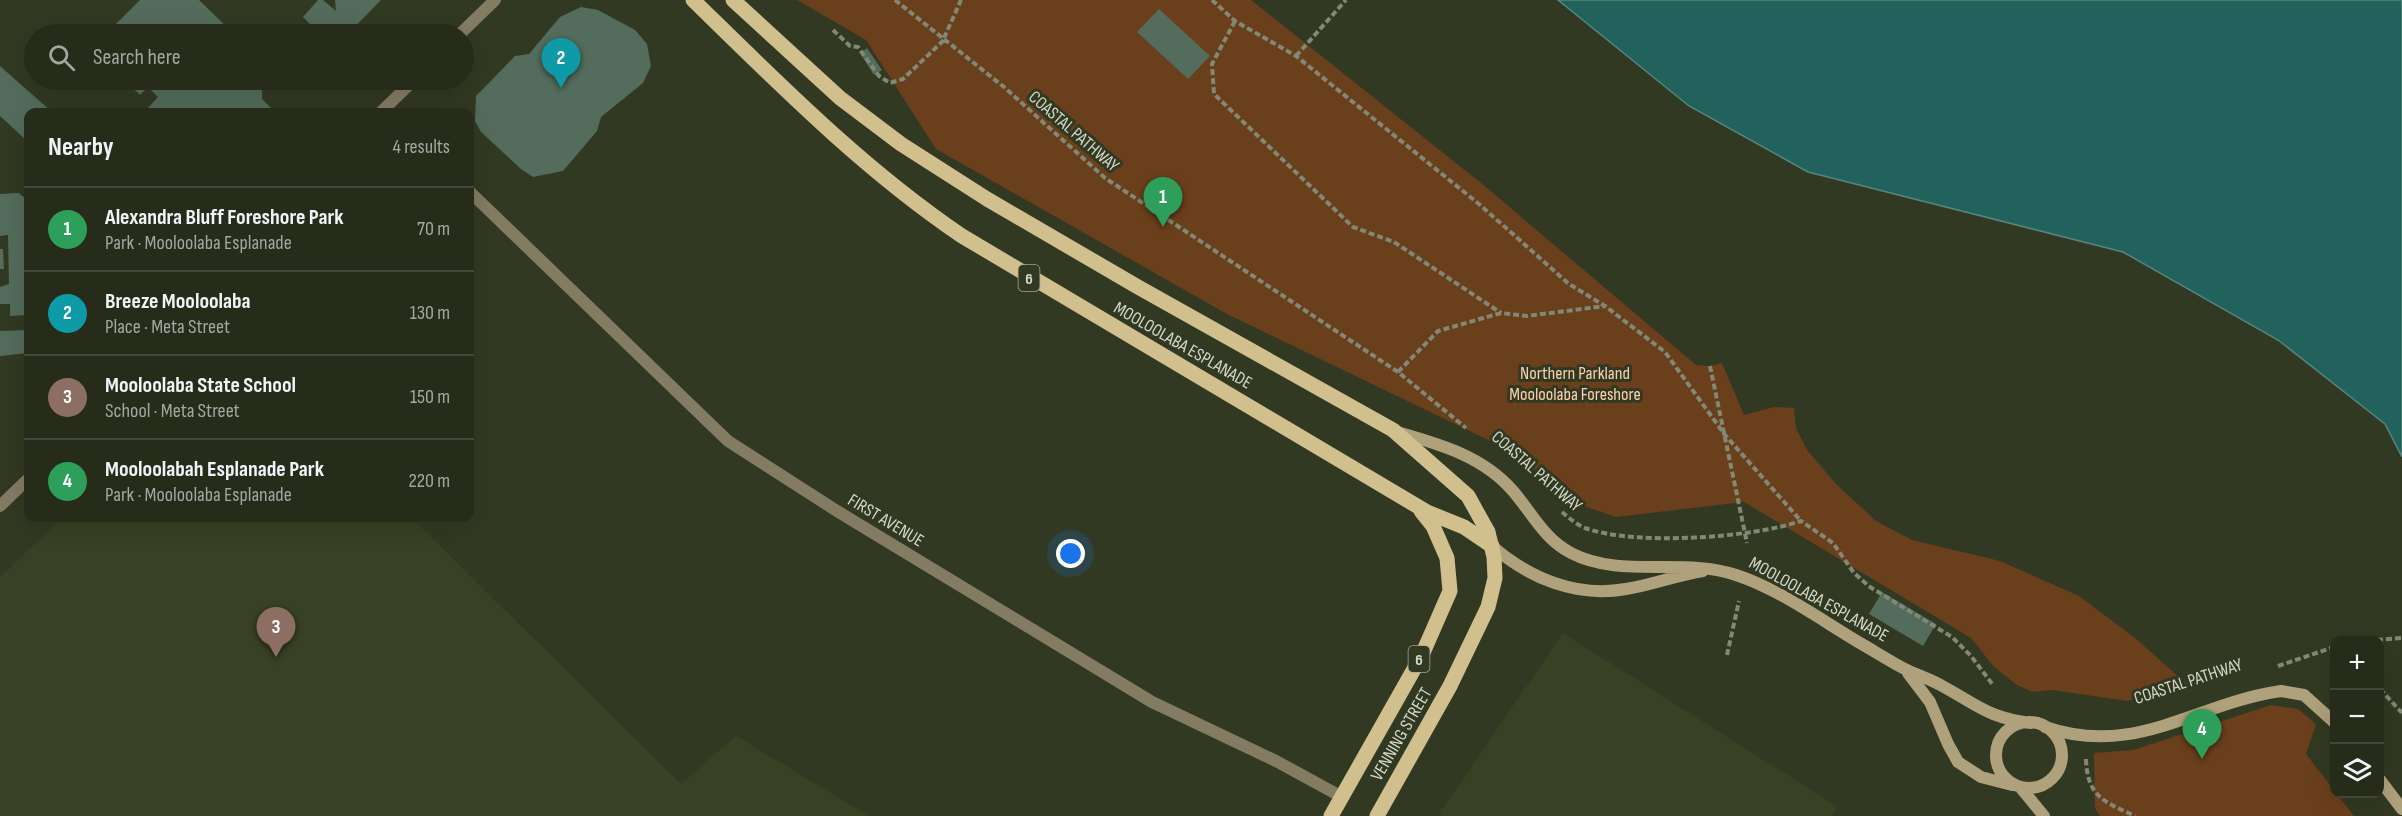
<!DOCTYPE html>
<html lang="en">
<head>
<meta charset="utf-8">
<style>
  body { margin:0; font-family:"Sofia Sans Condensed",sans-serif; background:#323727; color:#f1f3f6 }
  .controls { position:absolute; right:18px; bottom:18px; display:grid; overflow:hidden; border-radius:12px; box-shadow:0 6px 24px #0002 }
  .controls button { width:54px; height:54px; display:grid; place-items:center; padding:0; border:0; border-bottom:2px solid #424739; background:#262b1a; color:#f1f3f6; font:30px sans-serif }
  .you { position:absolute; left:1071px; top:554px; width:21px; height:21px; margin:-15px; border:4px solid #fff; border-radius:50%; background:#1a73e8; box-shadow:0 0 0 9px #1a73e833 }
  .badge { display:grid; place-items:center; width:39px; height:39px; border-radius:50%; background:#d93025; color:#fff; font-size:20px; font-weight:700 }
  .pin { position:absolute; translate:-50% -50px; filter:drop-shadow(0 2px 3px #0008) }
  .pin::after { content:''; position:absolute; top:32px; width:21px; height:18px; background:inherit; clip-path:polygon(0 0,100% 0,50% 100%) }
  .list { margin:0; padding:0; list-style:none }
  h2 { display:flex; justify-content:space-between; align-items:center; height:78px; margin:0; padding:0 24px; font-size:26px }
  h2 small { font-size:20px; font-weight:400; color:#a4a7a2 }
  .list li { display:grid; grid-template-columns:39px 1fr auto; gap:18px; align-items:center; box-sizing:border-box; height:84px; padding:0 24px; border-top:2px solid #424739 }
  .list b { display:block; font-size:22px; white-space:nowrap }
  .list p { margin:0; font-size:20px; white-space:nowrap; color:#a4a7a2 }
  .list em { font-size:20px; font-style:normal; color:#a4a7a2 }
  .icon { flex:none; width:33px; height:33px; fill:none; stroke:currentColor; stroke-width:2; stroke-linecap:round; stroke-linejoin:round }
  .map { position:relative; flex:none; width:2402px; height:816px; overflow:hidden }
  .search { position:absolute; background:#262b1a; box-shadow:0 6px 24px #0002; left:24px; top:24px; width:450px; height:66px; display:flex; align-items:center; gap:15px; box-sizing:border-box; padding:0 21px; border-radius:33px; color:#a4a7a2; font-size:22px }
  .panel { position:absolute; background:#262b1a; box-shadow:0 6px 24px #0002; left:24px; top:108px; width:450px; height:414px; border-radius:12px }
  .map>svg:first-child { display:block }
  .built { fill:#384123 }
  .green { fill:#6a3f1b }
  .water { fill:#21625c; stroke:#56857d; stroke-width:1.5 }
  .building { fill:#536c5b }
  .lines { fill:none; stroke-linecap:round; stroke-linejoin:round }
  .path { stroke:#828875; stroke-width:4; stroke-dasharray:6 3; stroke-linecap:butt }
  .minor { stroke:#847b63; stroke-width:12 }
  .secondary { stroke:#afa17b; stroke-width:12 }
  .primary { stroke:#d1bf8d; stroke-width:15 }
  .labels { text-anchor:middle; stroke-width:6; stroke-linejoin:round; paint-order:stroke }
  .shield { fill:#323922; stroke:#a3a898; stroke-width:1.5 }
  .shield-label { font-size:16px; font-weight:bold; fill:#d3d8ca }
  .street-label { font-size:18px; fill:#d3d8ca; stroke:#323922 }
  .park-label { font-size:18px; fill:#fdd0af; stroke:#323922 }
</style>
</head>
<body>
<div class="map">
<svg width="2402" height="816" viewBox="0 0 2402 816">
  <rect width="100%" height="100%" fill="#323922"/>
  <path class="built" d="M 62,518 L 412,518 L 681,784 L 736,736 L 869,816 L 0,816 L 0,577 Z
    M 1563,633 L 1838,807 L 1832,816 L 1441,816 L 1441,811 Z"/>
  <path class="green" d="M 797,0 L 1251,0 L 1481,183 L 1696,365 L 1710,366 L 1722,363 L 1744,415 L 1774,407 L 1794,408 L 1796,428 L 1807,450 L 1836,484 L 1876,521 L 1912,540 L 2000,561 L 2079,596 L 2135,638 L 2189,686 L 2127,701 L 2052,690 L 2033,692 L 2017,685 L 1994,667 L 1971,638 L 1744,502 L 1616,517 L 1581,505 L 1511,451 L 1227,314 L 936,149 L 866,40 Z
    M 2271,705 L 2298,709 L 2316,724 L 2306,754 L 2354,816 L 2100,816 L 2095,808 L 2094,753 L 2133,750 Z"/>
  <path class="water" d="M 1558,0 L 2402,0 L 2402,457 L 2385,424 L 2278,340 L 2123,252 L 1808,172 L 1689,106 Z"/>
  <path class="building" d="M 140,0 L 199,0 L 234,34 L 106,34 Z
    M 318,0 L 323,0 L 336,11 L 335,0 L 381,0 L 348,34 L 312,34 L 312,26 L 303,17 Z
    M 581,7 L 598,10 L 635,30 L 647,44 L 651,66 L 643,83 L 601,117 L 597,131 L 563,171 L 533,177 L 521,169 L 481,132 L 475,121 L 476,96 L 515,56 L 529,54 L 560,17 Z
    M 1159,9 L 1210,56 L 1188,79 L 1137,32 Z
    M 867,48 L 882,70 L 874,75 L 860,53 Z
    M 0,66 L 52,112 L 28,112 L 28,137 L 26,140 L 0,116 Z
    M 124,80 L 250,80 L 262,91 L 262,99 L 272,109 L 268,112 L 148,112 L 146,110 L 158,97 L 148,87 L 140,95 Z
    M 19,193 L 28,201 L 28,315 L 10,316 L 10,304 L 0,304 L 0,287 L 9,284 L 8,235 L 0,236 L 0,194 Z
    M 0,249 L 3,249 L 4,269 L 0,269 Z
    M 28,330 L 28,353 L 0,356 L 0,331 Z
    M 1882,592 L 1936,624 L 1923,646 L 1869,614 Z"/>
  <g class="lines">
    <path class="path" d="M 895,0 L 1004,87 L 1105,178 L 1398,372 L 1466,428
      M 1212,0 L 1235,21 L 1296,56 L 1479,204 L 1569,284 L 1605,306 L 1665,352 L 1725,435 L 1801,521
      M 1235,21 L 1212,64 L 1214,94 L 1353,227 L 1394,242 L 1501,313
      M 833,30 L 850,46 L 858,47 L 879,76 L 890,83 L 903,79 L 945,39
      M 944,38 L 961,0
      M 1296,56 L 1346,0
      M 1710,366 L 1747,543
      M 1398,372 L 1438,331 L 1501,313 L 1527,316 L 1605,306
      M 1562,512 C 1569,518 1576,524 1585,528 C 1635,546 1751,538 1801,521 L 1833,543 L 1854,573 L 1870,587 L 1952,637 L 1971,656 L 1993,685
      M 2377,640 L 2402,638
      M 1727,655 L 1739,601
      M 2278,666 L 2334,647
      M 2380,689 L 2402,713
      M 2086,759 C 2087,797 2105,802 2135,816"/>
    <path class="minor" d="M 460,34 L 495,0
      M 381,112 L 414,80
      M 470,192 L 728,441 L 837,511 L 1152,702 L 1276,761 L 1342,797
      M 0,506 L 28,479"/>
    <path class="secondary" d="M 1397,432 C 1439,444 1483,456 1513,491 C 1532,513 1544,539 1571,553 C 1621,579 1683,557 1736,575 C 1779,589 1821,620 1860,643 C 1874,651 1888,660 1903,668 C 1916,675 1931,679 1944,687 C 1979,706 1989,718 2031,723
      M 1492,546 C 1529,578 1576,598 1626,589 C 1652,585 1677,575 1703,571
      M 1908,673 L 1930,702 L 1948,744 L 1958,762 L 1981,777 L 2012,785
      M1996 755a33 33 0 1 1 66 0a33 33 0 1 1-66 0Z
      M 2045,727 C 2136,758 2196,703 2281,691 L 2304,695 L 2334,722
      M 2380,780 L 2402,809
      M 2020,787 L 2044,816"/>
    <path class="primary" d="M 693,0 C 778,83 863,169 962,236 L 1427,512 L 1464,527 L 1492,546
      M 733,0 L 840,98 L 901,144 L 987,199 L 1138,287 L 1393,430 L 1468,496 L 1488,532 L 1494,557 L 1495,578 L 1488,607 L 1450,686 L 1377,816
      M 1331,816 L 1422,655 L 1450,591 L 1447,558 L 1433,526 L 1421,511"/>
  </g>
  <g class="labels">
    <g class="shield">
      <rect x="1018.5" y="265" width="21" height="26" rx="4.5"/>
      <rect x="1408.5" y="646" width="21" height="26" rx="4.5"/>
    </g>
    <g class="shield-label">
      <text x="1029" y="284">6</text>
      <text x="1419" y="665">6</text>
    </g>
    <g class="street-label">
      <text transform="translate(1074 131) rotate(41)" y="6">COASTAL PATHWAY</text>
      <text transform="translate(1183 345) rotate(30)" y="6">MOOLOOLABA ESPLANADE</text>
      <text transform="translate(1537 471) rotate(41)" y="6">COASTAL PATHWAY</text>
      <text transform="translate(886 520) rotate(31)" y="6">FIRST AVENUE</text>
      <text transform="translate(1819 599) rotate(29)" y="6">MOOLOOLABA ESPLANADE</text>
      <text transform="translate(2188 681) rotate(-18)" y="6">COASTAL PATHWAY</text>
      <text transform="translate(1401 734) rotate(-60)" y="6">VENNING STREET</text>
    </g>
    <g class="park-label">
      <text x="1575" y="379">Northern Parkland<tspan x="1575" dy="21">Mooloolaba Foreshore</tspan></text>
    </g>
  </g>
</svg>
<div class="controls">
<button>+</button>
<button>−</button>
<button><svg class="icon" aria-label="layers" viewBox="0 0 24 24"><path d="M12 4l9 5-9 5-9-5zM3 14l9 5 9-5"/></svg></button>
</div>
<div class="you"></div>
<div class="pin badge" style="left:1163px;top:227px;background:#2e9e5b">1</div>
<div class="pin badge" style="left:561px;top:88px;background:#0f9aa8">2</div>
<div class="pin badge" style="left:276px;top:657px;background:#8d6e63">3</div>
<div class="pin badge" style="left:2202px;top:759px;background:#2e9e5b">4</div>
<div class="search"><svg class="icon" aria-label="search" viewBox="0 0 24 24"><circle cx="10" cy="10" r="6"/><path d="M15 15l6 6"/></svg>Search here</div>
<section class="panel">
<h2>Nearby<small>4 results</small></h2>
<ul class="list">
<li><span class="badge" style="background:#2e9e5b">1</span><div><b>Alexandra Bluff Foreshore Park</b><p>Park · Mooloolaba Esplanade</p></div><em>70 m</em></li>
<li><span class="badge" style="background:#0f9aa8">2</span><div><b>Breeze Mooloolaba</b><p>Place · Meta Street</p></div><em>130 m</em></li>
<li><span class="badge" style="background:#8d6e63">3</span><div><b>Mooloolaba State School</b><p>School · Meta Street</p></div><em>150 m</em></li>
<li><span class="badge" style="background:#2e9e5b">4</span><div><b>Mooloolabah Esplanade Park</b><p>Park · Mooloolaba Esplanade</p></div><em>220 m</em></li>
</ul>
</section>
</div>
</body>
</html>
